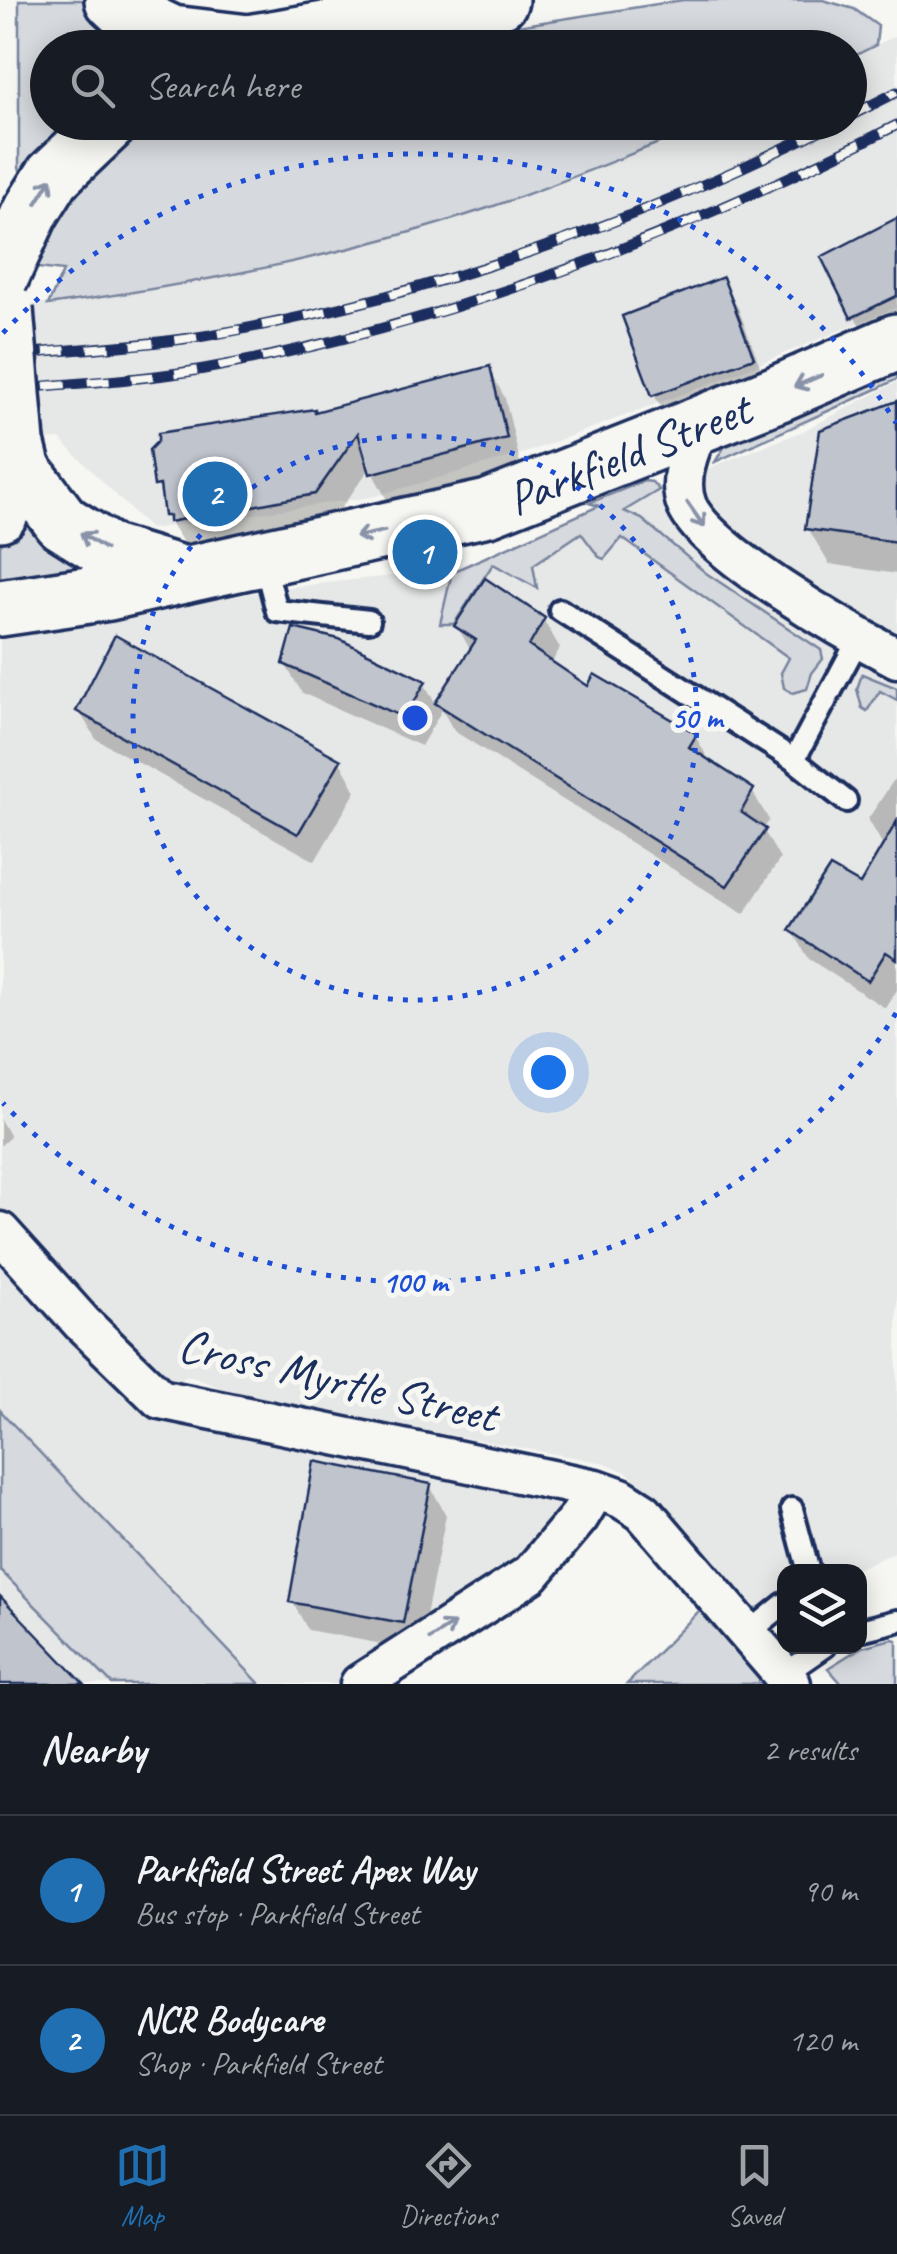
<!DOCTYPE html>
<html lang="en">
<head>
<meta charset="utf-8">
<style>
  body { margin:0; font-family:Caveat,sans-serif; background:#20242c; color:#f1f3f6 }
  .controls { position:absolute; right:30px; bottom:30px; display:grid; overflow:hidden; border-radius:20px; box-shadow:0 5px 25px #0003 }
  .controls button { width:90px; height:90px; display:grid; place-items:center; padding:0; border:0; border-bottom:2px solid #363941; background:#171b24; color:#f1f3f6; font:50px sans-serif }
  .you { position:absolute; left:548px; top:1072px; width:35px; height:35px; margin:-25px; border:8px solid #fff; border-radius:50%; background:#1a73e8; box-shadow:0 0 0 15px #1a73e833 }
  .badge { display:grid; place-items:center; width:65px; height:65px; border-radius:50%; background:#1f6fb2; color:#fff; font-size:32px; font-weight:700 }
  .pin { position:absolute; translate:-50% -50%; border:5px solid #fff; box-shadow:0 2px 10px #0006 }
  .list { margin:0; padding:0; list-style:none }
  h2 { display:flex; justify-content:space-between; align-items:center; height:130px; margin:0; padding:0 40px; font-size:42px }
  h2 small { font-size:32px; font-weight:400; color:#9ea1a6 }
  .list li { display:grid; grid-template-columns:65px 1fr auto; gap:30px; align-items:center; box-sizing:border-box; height:150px; padding:0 40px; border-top:2px solid #363941 }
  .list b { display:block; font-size:38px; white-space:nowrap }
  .list p { margin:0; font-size:32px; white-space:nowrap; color:#9ea1a6 }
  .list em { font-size:32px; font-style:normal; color:#9ea1a6 }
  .icon { flex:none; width:55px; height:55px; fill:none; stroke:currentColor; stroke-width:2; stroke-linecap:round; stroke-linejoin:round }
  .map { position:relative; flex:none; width:897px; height:1684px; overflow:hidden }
  .search { position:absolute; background:#171b24; box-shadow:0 5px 25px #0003; left:30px; right:30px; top:30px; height:110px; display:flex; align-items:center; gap:25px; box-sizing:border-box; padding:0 35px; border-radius:55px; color:#9ea1a6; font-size:38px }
  .sheet { height:430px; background:#171b24 }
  nav { display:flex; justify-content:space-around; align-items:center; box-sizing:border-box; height:140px; border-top:2px solid #363941; background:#171b24; font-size:28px; color:#9ea1a6 }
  nav a { display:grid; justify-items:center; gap:5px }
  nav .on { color:#1f6fb2 }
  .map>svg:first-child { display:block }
  .built { fill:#e6e7e7 }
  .green { fill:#d6d9dd; stroke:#78849e; stroke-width:2.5 }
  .shadow { fill:#0003 }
  .building { fill:#c0c4cd; stroke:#1b2f5e; stroke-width:2.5 }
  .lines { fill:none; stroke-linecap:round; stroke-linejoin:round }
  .lane-casing { stroke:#1b2f5e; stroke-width:28 }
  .street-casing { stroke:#1b2f5e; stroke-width:45 }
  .secondary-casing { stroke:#1b2f5e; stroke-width:62 }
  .primary-casing { stroke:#1b2f5e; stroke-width:62 }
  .lane { stroke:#f6f6f2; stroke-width:20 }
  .street { stroke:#f6f6f2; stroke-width:38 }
  .secondary { stroke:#f6f6f2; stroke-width:55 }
  .primary { stroke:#f6f6f2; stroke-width:55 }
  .rail-casing { stroke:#1b2f5e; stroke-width:11 }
  .rail { stroke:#f6f6f2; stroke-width:8; stroke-dasharray:22; stroke-linecap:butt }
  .primary-bridge-casing { stroke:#1b2f5e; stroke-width:62; stroke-linecap:butt }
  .primary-bridge { stroke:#f6f6f2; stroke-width:55 }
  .oneway { stroke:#8892a8 }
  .ring { fill:none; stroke:#1d4ed8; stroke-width:5; stroke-dasharray:5 10 }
  .labels { text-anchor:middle; stroke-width:10; stroke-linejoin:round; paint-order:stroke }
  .street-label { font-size:48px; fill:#1b2f5e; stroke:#f6f6f2 }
  .centre { fill:#1d4ed8; stroke:#f6f6f2; stroke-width:5 }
  .ring-label { font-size:30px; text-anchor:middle; font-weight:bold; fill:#1d4ed8; stroke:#f6f6f2; stroke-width:10; stroke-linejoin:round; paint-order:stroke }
</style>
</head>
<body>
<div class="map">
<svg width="897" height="1684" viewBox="0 0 897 1684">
  <rect width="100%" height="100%" fill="#f6f6f2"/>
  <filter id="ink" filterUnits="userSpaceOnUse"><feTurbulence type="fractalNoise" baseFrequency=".01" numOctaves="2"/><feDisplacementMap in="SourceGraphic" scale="20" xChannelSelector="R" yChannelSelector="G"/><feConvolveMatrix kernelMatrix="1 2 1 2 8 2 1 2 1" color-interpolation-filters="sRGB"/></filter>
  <g filter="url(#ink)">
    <path class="built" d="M 897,35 L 897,307 L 720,380 L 525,453 L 372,497 L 150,529 L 60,439 L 0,443 L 0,309 L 170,287 L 301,261 L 488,208 L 710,123 L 850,122 L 850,58 Z
      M 897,382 L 897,1551 L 852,1571 L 784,1572 L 784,1616 L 737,1647 L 654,1501 L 628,1473 L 605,1463 L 247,1398 L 187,1375 L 161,1398 L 594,1491 L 579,1517 L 360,1684 L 260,1684 L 0,1410 L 0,640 L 281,588 L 453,569 L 803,431 Z
      M 0,1570 L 112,1684 L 0,1684 Z"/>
    <path class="green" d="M 19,0 L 92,0 L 163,47 L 48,48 L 48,122 L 87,123 L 22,174 L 19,168 Z
      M 683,0 L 823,0 L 854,9 L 878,26 L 876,45 L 850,58 L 850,48 L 377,48 Z
      M 155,123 L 710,123 C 636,151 563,183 488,208 C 345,256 197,284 48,305 L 63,271 L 38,268 C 57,205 103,161 155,123 Z
      M 897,366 L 897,379 L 879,388 L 715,462 L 726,444 Z
      M 644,481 L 652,482 L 659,490 L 624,511 L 642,519 L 706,573 L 821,650 L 823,659 L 812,673 L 807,689 L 793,693 L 784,688 L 781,673 L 789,658 L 622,538 L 604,559 L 599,557 L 581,533 L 533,565 L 537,588 L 493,564 L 454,624 L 440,624 L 452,572 L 599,506 L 589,503 Z
      M 24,513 L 120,572 L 0,599 L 0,546 Z
      M 862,674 L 897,688 L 897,700 L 880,691 L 867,711 L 862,708 L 857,689 Z
      M 0,1410 L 7,1418 L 260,1684 L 112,1684 L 0,1570 Z
      M 702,1608 L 772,1684 L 627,1684 Z
      M 892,1639 L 897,1640 L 897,1684 L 842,1684 L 828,1668 L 862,1647 Z"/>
    <path class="shadow" d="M 897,220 L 897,333 L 870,345 L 824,258 Z
      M 722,280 L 738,308 L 768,387 L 671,424 L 654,395 L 625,317 Z
      M 489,369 L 505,398 L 521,467 L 388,502 L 370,468 L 331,522 L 188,550 L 166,516 L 164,497 L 157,485 L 315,415 Z
      M 897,403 L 897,574 L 829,564 L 808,528 Z
      M 543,619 L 560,648 L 551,664 L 589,690 L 695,736 L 712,765 L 752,791 L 769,820 L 763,829 L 780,859 L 744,914 L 454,731 L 442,710 L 421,746 L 302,693 L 285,664 L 424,683 L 436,704 L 471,651 L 457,626 Z
      M 79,711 L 340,762 L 356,791 L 315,861 L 96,739 Z
      M 897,775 L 897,990 L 885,1008 L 809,959 L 792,930 L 860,888 L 884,847 L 868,819 Z
      M 0,1119 L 10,1137 L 0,1146 Z
      M 430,1486 L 446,1515 L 419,1651 L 308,1630 L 292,1601 Z"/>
    <path class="building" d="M 897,218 L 897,296 L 851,318 L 821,257 Z
      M 723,277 L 754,358 L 652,396 L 622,316 Z
      M 490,366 L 507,438 L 370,474 L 358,433 L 315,494 L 169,522 L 169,516 L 164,516 L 160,485 L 154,486 L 149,450 L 158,441 L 158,433 L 315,409 L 315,412 Z
      M 897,401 L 897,542 L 805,529 L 820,430 Z
      M 485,578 L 545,618 L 529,646 L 588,686 L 594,674 L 697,734 L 689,747 L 754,789 L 741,812 L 766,829 L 727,886 L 435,703 L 476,640 L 454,626 Z
      M 293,628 L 339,639 L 426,681 L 405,718 L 283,664 Z
      M 115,635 L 341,760 L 298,834 L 76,711 Z
      M 897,821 L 897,959 L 886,952 L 868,981 L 789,930 L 830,867 L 860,884 Z
      M 314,1461 L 431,1484 L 403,1623 L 289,1602 Z
      M 0,1596 L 84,1684 L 0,1684 Z"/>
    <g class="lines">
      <defs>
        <path id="lane" d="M 263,557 L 277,611 L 369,621
          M 560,610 L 794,760 L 859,638
          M 794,760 L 846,801
          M 792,1509 L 809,1572
          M 860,1630 L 897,1621
          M 747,1634 L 784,1604
          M 783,1675 L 825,1646"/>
        <path id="street" d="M 700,425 C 690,448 676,479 687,506 C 708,553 849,633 897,658
          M 0,1232 L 82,1323 L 160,1399 L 596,1489 L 621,1498 L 643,1512 L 791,1684
          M 360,1684 L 531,1574 L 579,1517 L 596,1489"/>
        <path id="secondary" d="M 0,513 L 23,470
          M 0,608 L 109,592 L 184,575"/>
        <g id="primary">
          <path d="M 113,0 L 126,12 L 172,34 L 248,43 L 500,0"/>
          <path d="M 1,276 L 30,213 L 53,176 L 110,122"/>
          <path id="s1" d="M 16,442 L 23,470 L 62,522 L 111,553 L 184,575 L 488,508 L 777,394 L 897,342"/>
        </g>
      </defs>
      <use href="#lane" class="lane-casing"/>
      <use href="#street" class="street-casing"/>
      <use href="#secondary" class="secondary-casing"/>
      <use href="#primary" class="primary-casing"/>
      <use href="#lane" class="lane"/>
      <use href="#street" class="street"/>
      <use href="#secondary" class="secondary"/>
      <use href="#primary" class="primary"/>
      <defs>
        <path id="rail" d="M 850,116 L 897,92
          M 0,356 C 68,349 137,347 204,336 C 423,299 639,222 837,122
          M 0,390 C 68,383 137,381 204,369 C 447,325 678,236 897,125"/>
      </defs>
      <use href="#rail" class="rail-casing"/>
      <use href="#rail" class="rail"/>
      <defs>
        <path id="primary-bridge" d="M 5,309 L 16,442"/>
      </defs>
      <use href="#primary-bridge" class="primary-bridge-casing"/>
      <use href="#primary-bridge" class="primary-bridge"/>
    </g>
    <defs><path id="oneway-shaft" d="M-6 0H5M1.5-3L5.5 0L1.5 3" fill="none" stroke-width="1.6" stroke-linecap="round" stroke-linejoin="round" transform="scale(2.5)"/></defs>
    <g class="oneway">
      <use href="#oneway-shaft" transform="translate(44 191) rotate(-58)"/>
      <use href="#oneway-shaft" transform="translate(808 381) rotate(157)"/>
      <use href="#oneway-shaft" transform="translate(696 515) rotate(55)"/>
      <use href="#oneway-shaft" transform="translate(370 534) rotate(168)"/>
      <use href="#oneway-shaft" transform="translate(93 541) rotate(-147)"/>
      <use href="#oneway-shaft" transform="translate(442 1631) rotate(-33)"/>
    </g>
  </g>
  <g class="ring">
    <circle cx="415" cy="718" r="282"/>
    <path d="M896 1013A564 564 0 0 1 3 1103M3 333A564 564 0 0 1 896 423"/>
  </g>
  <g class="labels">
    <g class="street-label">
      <text dy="17" stroke="none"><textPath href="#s1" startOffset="690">Parkfield Street</textPath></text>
      <text transform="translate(338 1379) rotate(13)" y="17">Cross Myrtle Street</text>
    </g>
  </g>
  <circle cx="415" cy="718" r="15" class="centre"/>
  <g class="ring-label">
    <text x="697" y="728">50 m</text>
    <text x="415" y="1292">100 m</text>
  </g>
</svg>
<div class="controls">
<button><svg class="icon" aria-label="layers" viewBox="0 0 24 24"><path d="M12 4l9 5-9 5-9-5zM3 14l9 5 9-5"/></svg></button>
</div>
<div class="you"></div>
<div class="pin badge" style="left:425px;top:552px">1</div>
<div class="pin badge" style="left:215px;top:494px">2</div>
<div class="search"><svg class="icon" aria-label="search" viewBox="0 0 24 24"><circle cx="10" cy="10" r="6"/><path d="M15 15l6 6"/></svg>Search here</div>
</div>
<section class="sheet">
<h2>Nearby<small>2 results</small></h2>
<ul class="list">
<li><span class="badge">1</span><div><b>Parkfield Street Apex Way</b><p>Bus stop · Parkfield Street</p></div><em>90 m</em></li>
<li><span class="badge">2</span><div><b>NCR Bodycare</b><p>Shop · Parkfield Street</p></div><em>120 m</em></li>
</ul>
</section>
<nav>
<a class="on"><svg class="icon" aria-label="map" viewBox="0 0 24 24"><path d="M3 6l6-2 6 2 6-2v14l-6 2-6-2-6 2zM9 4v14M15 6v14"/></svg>Map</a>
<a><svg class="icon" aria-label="directions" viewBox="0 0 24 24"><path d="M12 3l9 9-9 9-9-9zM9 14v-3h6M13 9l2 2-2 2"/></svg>Directions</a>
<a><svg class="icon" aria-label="saved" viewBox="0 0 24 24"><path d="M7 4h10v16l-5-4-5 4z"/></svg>Saved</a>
</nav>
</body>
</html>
